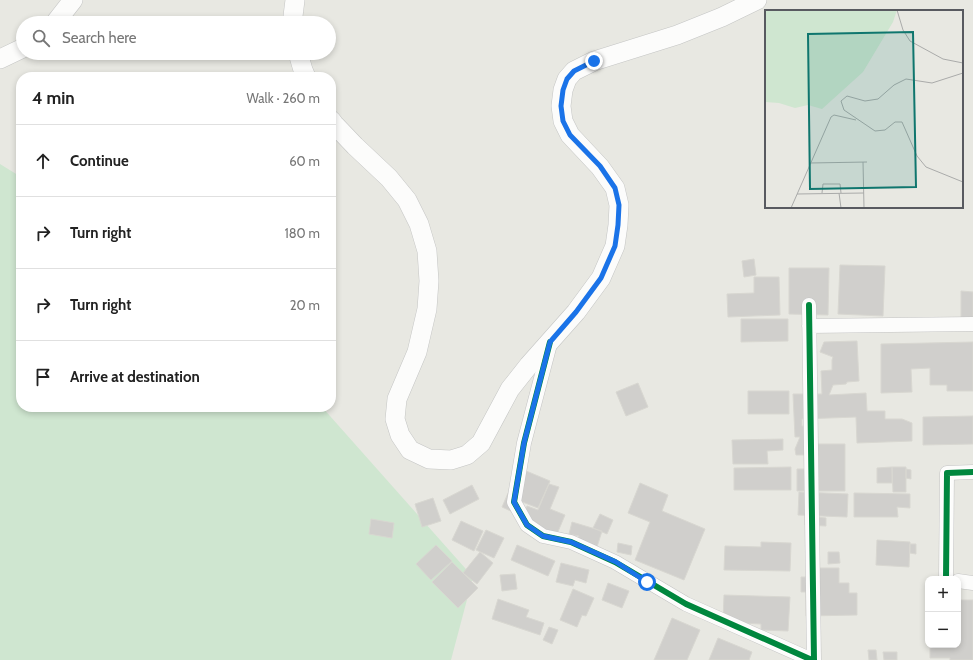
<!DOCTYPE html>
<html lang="en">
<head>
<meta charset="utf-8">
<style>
  body { margin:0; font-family:Cabin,sans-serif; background:#f6f6f6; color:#222 }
  .controls { position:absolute; right:12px; bottom:12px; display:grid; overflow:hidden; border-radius:8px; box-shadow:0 2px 6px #0003 }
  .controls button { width:36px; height:36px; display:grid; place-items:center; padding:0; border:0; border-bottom:1px solid #e0e0e0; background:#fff; color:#222; font:20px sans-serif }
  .stop { position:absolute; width:12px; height:12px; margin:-9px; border:3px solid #1a73e8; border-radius:50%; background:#fff }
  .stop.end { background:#1a73e8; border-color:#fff; box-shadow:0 1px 4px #0008 }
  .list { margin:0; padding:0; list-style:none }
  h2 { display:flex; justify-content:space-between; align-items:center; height:52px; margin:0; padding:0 16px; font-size:17px }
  h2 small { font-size:13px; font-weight:400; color:#767676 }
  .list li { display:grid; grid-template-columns:26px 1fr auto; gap:12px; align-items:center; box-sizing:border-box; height:72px; padding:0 16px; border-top:1px solid #e0e0e0 }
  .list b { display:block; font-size:15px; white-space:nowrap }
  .list em { font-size:13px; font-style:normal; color:#767676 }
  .icon { flex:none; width:22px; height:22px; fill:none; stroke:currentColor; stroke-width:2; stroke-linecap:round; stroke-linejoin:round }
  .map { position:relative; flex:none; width:973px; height:660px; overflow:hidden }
  .search { position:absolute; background:#fff; box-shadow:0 2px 6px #0003; left:16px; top:16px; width:320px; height:44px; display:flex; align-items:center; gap:10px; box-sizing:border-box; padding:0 14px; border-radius:22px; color:#767676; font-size:15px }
  .panel { position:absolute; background:#fff; box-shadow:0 2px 6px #0003; left:16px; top:72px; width:320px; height:340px; border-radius:16px }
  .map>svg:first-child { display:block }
  .green { fill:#cfe6d0 }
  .building { fill:#d0cfcc; stroke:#d8d7d1 }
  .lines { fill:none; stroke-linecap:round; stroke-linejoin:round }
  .street-casing { stroke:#c4c4c4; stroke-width:15 }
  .secondary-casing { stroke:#c4c5c4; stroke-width:20 }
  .street { stroke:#fcfcfb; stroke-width:14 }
  .secondary { stroke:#fcfcfb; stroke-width:19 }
  .cycleway-casing { stroke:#fff; stroke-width:8 }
  .cycleway { stroke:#00873e; stroke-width:6 }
  .route { stroke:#1a73e8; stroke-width:5 }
  .inset-road { fill:none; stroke:#aaabaa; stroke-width:1 }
  .view { fill:#0f766e; fill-opacity:0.15; stroke:#0f766e; stroke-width:2 }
  .inset-edge { fill:none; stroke:#585a60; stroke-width:2 }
</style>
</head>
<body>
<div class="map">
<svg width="973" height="660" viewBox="0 0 973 660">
  <rect width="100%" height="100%" fill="#e8e8e2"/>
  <path class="green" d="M 0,164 L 21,177 L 21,407 L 322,407 L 473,577 L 451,660 L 0,660 Z"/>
  <path class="building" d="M 754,259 L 756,275 L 744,277 L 742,261 Z
    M 840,265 L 885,266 L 883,316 L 838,314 Z
    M 789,268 L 829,268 L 828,315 L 789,314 Z
    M 754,277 L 779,277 L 780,315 L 728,317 L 727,294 L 754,293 Z
    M 961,291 L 973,292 L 973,319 L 961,319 Z
    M 741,319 L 788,319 L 788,341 L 741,342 Z
    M 857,341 L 859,381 L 847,382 L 846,384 L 833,385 L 829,395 L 866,393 L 867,411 L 885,411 L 885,419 L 902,419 L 912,423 L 912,441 L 857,443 L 856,417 L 802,419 L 802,426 L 816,426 L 817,455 L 796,455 L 795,449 L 800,437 L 795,437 L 793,394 L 822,394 L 821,371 L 832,370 L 832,360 L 833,357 L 820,352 L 824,342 Z
    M 973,342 L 973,391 L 947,391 L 947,385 L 930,385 L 930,368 L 911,369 L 912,392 L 881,393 L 881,344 Z
    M 638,383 L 648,407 L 626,416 L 616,392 Z
    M 748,391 L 789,391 L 789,414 L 748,414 Z
    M 973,416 L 973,444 L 923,445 L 923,417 Z
    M 783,439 L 783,450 L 767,451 L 768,464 L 733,464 L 732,440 Z
    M 815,444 L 845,444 L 845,491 L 797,491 L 797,469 L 816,469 Z
    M 791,467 L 791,490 L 734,490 L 734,468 Z
    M 892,467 L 906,467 L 906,492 L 893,492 Z
    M 892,467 L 892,483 L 877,483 L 877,468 Z
    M 519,468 L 550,481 L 538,508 L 520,501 L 515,513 L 502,507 Z
    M 906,469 L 911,470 L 911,479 L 906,478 Z
    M 640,483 L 668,495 L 662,511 L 705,529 L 684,580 L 635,560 L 650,522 L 628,513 Z
    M 549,484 L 559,487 L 550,509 L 565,515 L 557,534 L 521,520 L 527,506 L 538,510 Z
    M 472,485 L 479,499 L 450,514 L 443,500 Z
    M 799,492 L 848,494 L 847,517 L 798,515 Z
    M 854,493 L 910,494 L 910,508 L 897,507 L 898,517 L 854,517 Z
    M 433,498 L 441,521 L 422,527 L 415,504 Z
    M 600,514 L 613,520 L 607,534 L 593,528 Z
    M 805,516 L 826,518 L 826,526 L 805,525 Z
    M 371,519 L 394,523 L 392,538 L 369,534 Z
    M 461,521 L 483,531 L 474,551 L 452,540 Z
    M 572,522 L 602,531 L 596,550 L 576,544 L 579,536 L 569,534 Z
    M 486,530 L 504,538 L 494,558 L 476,550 Z
    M 877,540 L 910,542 L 909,567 L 876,565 Z
    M 761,542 L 791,543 L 790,571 L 724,570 L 725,546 L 761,547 Z
    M 618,543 L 632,546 L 631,555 L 617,552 Z
    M 910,544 L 916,544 L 916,554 L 910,553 Z
    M 436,545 L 452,561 L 431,580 L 416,564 Z
    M 517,545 L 555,561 L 548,576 L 511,560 Z
    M 480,552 L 493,563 L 477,584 L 463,573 Z
    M 828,552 L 839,552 L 840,563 L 828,564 Z
    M 452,562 L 478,588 L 458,608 L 432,582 Z
    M 561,563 L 589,570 L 586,583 L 575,580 L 573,586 L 556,582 Z
    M 815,568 L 839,568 L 839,583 L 849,583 L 849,593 L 857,593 L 857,615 L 806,616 L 806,592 L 801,592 L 801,577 L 815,577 Z
    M 515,574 L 517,589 L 502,591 L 500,575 Z
    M 608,583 L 629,591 L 622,608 L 602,600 Z
    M 573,589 L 594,598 L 586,616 L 582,615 L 577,627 L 560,620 Z
    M 724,595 L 790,597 L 788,631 L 761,630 L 761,624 L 723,622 Z
    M 498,599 L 529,610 L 526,617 L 544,623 L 540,635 L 492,619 Z
    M 958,600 L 973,600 L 973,660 L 950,660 L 950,658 L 930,658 L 930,645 L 958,645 Z
    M 672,618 L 700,630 L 687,660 L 654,660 Z
    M 549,627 L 558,630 L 552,644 L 543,640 Z
    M 718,638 L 752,652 L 749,660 L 709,660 Z
    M 868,650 L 876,650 L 877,660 L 869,660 Z
    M 883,652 L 897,652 L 897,660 L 884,660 Z"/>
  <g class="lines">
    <defs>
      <path id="street" d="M 809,305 L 814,660
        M 809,326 L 973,324
        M 550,344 L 524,443 L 514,502 L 527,525 L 543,536 L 571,542 L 615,562 L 686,604 L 812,660
        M 946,579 L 947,473 L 973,472
        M 958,581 L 973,583"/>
      <path id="secondary" d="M 55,23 L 73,0
        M 294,23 L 293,16 L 295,0
        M 298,53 L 303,70 L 306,77
        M 0,59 L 23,48
        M 331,120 L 334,124 L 355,146 L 389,178 L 407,200 L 419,224 L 427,251 L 429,281 L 427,309 L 417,352 L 397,399 L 395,419 L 400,435 L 410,450 L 429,459 L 451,460 L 467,455 L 481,443 L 510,389 L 529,365 L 576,312 L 601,278 L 615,246 L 618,225 L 619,205 L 615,188 L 600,167 L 570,135 L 563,121 L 561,106 L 563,90 L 567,79 L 574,71 L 594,61 L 677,35 L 722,17 L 757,0"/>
    </defs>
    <use href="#street" class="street-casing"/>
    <use href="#secondary" class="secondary-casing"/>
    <use href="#street" class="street"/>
    <use href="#secondary" class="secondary"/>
    <defs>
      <path id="cycleway" d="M 809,305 L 814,660
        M 550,342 L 524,443 L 514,502 L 527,525 L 543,536 L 571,542 L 615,562 L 686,604 L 812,660
        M 946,579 L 947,473 L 973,472"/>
    </defs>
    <use href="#cycleway" class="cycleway-casing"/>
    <use href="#cycleway" class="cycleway"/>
  </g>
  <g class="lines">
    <path class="route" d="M 594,61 L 574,71 L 567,79 L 563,90 L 561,106 L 563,121 L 570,135 L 600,166 L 615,188 L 619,205 L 618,225 L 615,246 L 601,278 L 576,312 L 550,342 L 524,443 L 514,502 L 527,525 L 543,536 L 571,542 L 616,562 L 647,582"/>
  </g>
  <g transform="translate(765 10)">
    <rect width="198" height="198" fill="#e8e8e2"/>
    <path d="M 0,0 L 132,0 L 128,12 L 98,62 L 57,99 L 43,95 L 30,98 L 14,93 L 0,92 Z" fill="#cfe6d0"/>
    <path class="inset-road" d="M 132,0 L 138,20 L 145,31 L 178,49 L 198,53M 198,63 L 167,73 L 141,69 L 129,75 L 113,89 L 100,91 L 82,86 L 76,91 L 79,100 L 110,121 L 120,120 L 130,112 L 137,112 L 152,146 L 161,157 L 198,172M 98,152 L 99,198M 45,153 L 102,152M 57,183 L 58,174 L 75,174 L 76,183M 74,183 L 76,198M 32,184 L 99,183M 26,198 L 66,107 L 69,105 L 91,110"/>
    <path class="view" d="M 148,22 L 151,177 L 45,179 L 43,24 Z"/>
    <rect width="198" height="198" class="inset-edge"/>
  </g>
</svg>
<div class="controls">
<button>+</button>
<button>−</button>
</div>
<div class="stop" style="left:647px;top:582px"></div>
<div class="stop end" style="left:594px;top:61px"></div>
<div class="search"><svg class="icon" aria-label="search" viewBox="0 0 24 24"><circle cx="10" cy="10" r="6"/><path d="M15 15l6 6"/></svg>Search here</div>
<section class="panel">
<h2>4 min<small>Walk · 260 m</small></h2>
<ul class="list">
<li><svg class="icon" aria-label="ahead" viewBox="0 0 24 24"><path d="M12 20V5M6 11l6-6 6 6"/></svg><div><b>Continue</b></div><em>60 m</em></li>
<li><svg class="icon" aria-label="right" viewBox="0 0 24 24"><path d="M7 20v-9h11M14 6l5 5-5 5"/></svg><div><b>Turn right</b></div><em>180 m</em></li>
<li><svg class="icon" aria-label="right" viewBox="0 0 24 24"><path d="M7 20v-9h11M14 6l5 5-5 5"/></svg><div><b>Turn right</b></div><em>20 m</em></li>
<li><svg class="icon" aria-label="arrive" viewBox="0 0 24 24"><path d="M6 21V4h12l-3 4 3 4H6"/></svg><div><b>Arrive at destination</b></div></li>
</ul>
</section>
</div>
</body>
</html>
